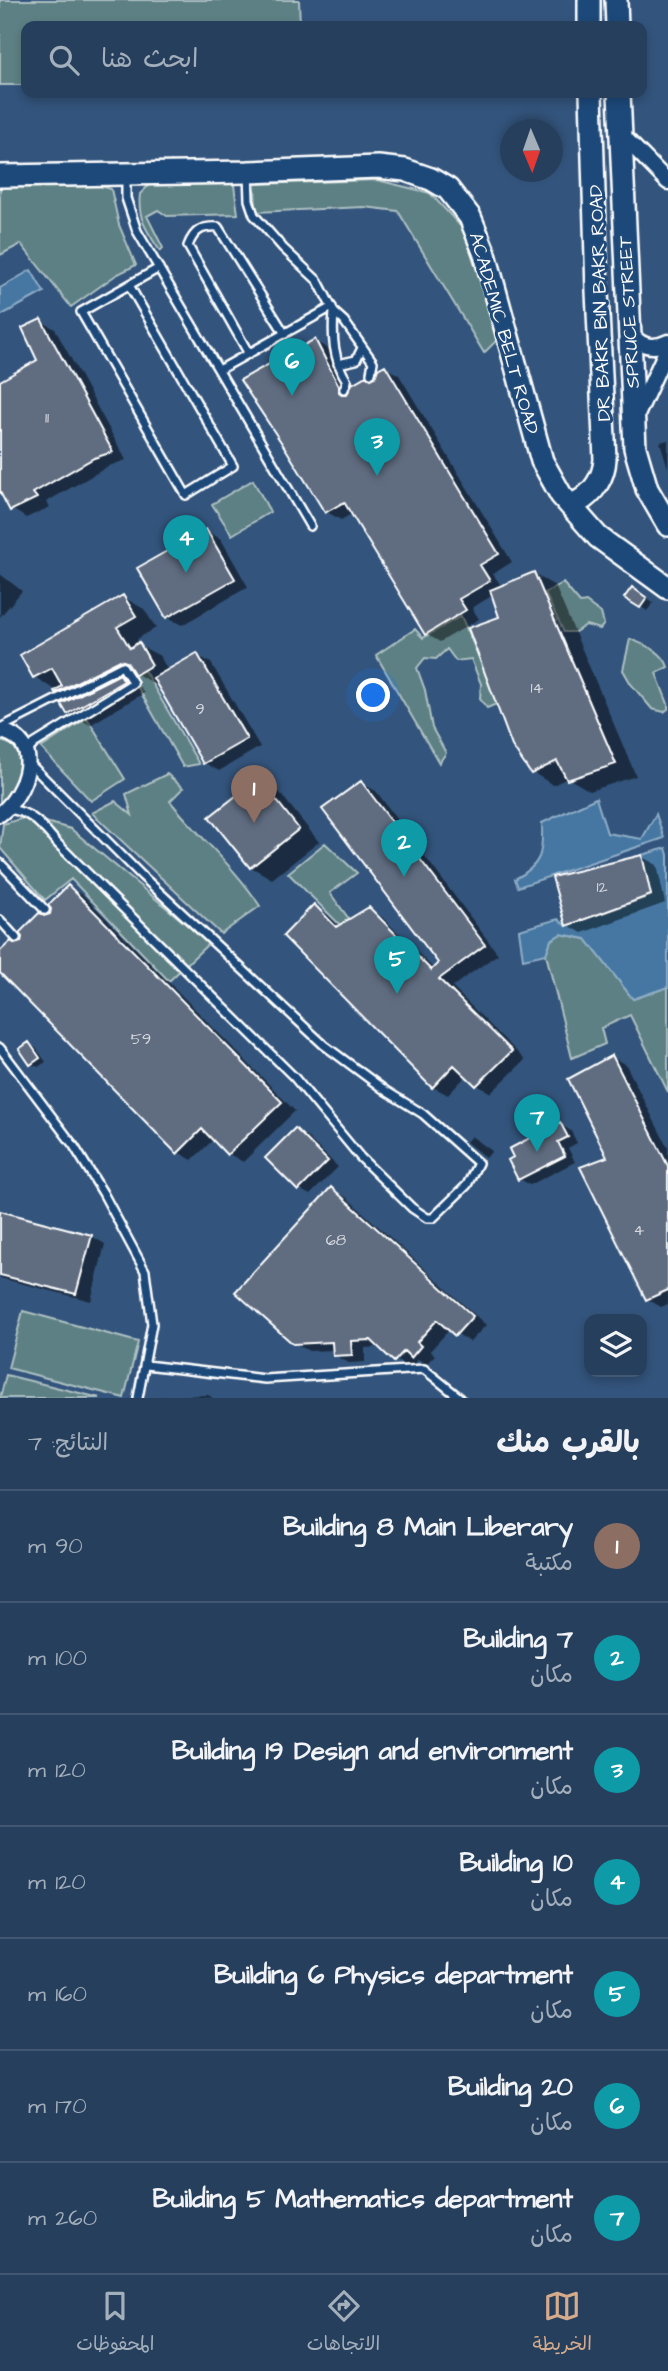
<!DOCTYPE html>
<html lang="ar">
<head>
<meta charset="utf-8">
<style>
  body { margin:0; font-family:"Architects Daughter","Playpen Sans Arabic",sans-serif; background:#2e4663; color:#f1f3f6; direction:rtl }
  .controls { position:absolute; right:21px; bottom:21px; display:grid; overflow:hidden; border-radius:14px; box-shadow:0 4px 10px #0003 }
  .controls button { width:63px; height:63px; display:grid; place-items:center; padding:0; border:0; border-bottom:2px solid #425872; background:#263f5d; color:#f1f3f6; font:35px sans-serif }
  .compass { position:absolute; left:500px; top:119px; width:63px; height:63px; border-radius:50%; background:#263f5d; box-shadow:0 4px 10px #0003; rotate:178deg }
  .you { position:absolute; left:374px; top:696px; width:24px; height:24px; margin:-18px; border:5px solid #fff; border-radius:50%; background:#1a73e8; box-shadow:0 0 0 10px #1a73e833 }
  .badge { display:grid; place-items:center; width:46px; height:46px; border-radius:50%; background:#d6ab8b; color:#fff; font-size:23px; font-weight:700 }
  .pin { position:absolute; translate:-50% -58px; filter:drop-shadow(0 2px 4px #0008) }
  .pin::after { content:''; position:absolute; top:37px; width:24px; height:21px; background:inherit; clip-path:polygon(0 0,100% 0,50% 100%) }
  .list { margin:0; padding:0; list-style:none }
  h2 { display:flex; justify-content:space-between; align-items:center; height:91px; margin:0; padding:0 28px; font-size:30px }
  h2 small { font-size:23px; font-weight:400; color:#a4afbc }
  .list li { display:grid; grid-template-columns:46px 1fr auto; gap:21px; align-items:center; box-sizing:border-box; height:112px; padding:0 28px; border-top:2px solid #425872 }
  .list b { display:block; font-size:26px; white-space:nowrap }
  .list p { margin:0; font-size:23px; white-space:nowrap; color:#a4afbc }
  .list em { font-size:23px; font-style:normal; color:#a4afbc }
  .icon { flex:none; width:38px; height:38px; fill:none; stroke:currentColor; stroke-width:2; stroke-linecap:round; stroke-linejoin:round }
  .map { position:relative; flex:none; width:668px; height:1398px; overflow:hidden; direction:ltr }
  .search { position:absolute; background:#263f5d; box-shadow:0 4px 10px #0003; left:21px; right:21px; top:21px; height:77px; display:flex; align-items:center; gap:18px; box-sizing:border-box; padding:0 24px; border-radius:14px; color:#a4afbc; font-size:26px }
  .sheet { height:875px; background:#263f5d }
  nav { display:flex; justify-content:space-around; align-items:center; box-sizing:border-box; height:98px; border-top:2px solid #425872; background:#263f5d; font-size:19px; color:#a4afbc }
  nav a { display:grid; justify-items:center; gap:4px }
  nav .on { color:#d6ab8b }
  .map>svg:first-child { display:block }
  .green { fill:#5d8084; stroke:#aec0c2; stroke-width:2 }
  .water { fill:#4477a2; stroke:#8fadc7; stroke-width:2 }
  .shadow { fill:#0007 }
  .building { fill:#616d81; stroke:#fff; stroke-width:2 }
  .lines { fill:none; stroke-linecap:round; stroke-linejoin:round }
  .lane-casing { stroke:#fff; stroke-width:12 }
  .street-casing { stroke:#fff; stroke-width:19 }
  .secondary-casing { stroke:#fff; stroke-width:26 }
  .lane { stroke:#1f4a7a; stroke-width:7 }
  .street { stroke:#1f4a7a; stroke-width:14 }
  .secondary { stroke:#1f4a7a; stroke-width:21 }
  .labels { text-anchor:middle; stroke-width:6; stroke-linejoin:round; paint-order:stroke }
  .number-label { font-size:16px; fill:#d8dae0 }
  .street-label { font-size:19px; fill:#fff; stroke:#1f4a7a }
</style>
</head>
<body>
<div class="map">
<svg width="668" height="1398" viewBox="0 0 668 1398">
  <rect width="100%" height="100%" fill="#33547c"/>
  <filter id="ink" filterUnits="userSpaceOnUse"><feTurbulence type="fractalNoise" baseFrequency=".0143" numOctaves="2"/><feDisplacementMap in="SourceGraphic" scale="14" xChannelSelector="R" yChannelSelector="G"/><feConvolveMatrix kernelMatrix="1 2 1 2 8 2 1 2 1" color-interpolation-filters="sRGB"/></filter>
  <g filter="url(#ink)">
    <path class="green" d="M 0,0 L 299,0 L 300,26 L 26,26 L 26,85 L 0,85 Z
      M 229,180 L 234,185 L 238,214 L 167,216 L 158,210 L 147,216 L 163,248 L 160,251 C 147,231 137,218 140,194 L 150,184 Z
      M 377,180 L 430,193 L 464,230 L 498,339 L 484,353 L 398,211 L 364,207 L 256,212 L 255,184 Z
      M 94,184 L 111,189 L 119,225 L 136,265 L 116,275 L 71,307 L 21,244 L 0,255 L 0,187 Z
      M 253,480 L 270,512 L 232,535 L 212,504 Z
      M 563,583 L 580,603 L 586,602 L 601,613 L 604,624 L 600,629 L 586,625 L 575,632 L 564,632 L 545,593 Z
      M 461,616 L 499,703 L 487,708 L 480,699 L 481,684 L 471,659 L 456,661 L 447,649 L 436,659 L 425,658 L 417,668 L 425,690 L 432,728 L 446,753 L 439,763 L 376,655 L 415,629 L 423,638 Z
      M 630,639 C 645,645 663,651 668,667 L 656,673 L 668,704 L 668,709 L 664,712 L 652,709 L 631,684 L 623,670 Z
      M 144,670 L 199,764 L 183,767 L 132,677 Z
      M 87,718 L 125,779 L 91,801 L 41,748 Z
      M 0,741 C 40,749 15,787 0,806 Z
      M 167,774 L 183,788 L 170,801 C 199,837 235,867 260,906 L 221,934 L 92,813 L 115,801 L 132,815 L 126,794 Z
      M 27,817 L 71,829 L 209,943 L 169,981 L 71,879 L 45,900 L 0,848 L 3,824 Z
      M 325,843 L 357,873 L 330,893 L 349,919 L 340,925 L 288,873 Z
      M 561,934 L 586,939 L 633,999 L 668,987 L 668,1092 L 630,1015 L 601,1028 L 605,1044 L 572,1058 L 546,954 L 551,940 Z
      M 23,1311 L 138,1342 L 124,1398 L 8,1368 Z
      M 6,1375 L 100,1398 L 0,1398 Z"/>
    <path class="water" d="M 31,270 L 44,292 L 0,316 L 0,288 Z
      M 596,798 L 607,833 L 642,839 L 656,814 L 664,838 L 518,887 L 515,879 C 542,865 543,853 542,823 Z
      M 666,848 L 668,855 L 668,987 L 633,999 L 586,939 L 561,934 L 551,940 L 546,954 L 523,959 L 519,930 L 558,919 L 566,926 L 651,896 L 642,855 Z"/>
    <path class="shadow" d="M 41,321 L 55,329 L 126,460 L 109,466 L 46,502 L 50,507 L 26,518 L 12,509 L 0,488 L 0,383 L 39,361 Z
      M 315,341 L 329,349 L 351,391 L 377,379 L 385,367 L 399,375 L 512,562 L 493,574 L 502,587 L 534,574 L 555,586 L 636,776 L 590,791 L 568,778 L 553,785 L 532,772 L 501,618 L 493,595 L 472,608 L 479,619 L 440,642 L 426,634 L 353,513 L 341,520 L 327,512 Z
      M 668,440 L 668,468 L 660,442 Z
      M 206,531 L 221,539 L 248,587 L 182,625 L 167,617 Z
      M 0,574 L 22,591 L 0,617 Z
      M 639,593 L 653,603 L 647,611 L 627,597 Z
      M 123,597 L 144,609 L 156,628 L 137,639 L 141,646 L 160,656 L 168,671 L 197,655 L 211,663 L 260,747 L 219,771 L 205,763 L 159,685 L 157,686 L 137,674 L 126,679 L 141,688 L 144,693 L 90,725 L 69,713 L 71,701 L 35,677 Z
      M 259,780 L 280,793 L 319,842 L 272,879 L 251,867 Z
      M 361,783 L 376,791 L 498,954 L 452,987 L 525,1060 L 491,1093 L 477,1085 L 467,1075 L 448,1095 L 433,1087 L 285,936 L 314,907 L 328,915 L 340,927 L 369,909 L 383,918 L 434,969 L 441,964 Z
      M 642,857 L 657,865 L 665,903 L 582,933 L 568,925 Z
      M 69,887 L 83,895 L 295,1111 L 243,1162 L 229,1154 L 214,1139 L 192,1160 L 178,1152 L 0,971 L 0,954 L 22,943 L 44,918 L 51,915 Z
      M 29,1044 L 36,1048 L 46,1062 L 38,1067 L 31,1064 Z
      M 612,1057 L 626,1065 L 668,1148 L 668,1304 L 661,1307 L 647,1299 L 609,1158 Z
      M 560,1124 L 571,1131 L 577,1143 L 568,1148 L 575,1162 L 530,1185 L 520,1179 Z
      M 296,1130 L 306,1136 L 338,1167 L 310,1195 L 299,1189 Z
      M 471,1136 L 492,1151 L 486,1158 L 466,1142 Z
      M 331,1189 L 346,1197 L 486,1325 L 470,1342 L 450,1329 L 430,1351 L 435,1355 L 426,1364 L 418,1359 L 410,1368 L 396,1360 L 381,1347 L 365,1348 L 365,1362 L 349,1363 L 334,1355 L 334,1350 L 309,1351 L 294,1343 Z
      M 0,1212 L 91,1236 L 105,1244 L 91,1301 L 0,1278 Z
      M 208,1395 L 213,1398 L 160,1398 L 160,1397 Z"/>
    <path class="building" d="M 41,319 L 113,452 L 94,458 L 33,493 L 37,498 L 10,511 L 0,492 L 0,381 L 37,360 L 22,328 Z
      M 315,339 L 339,386 L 339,392 L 343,395 L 347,394 L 352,384 L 366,376 L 371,379 L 375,377 L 378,369 L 385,365 L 499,554 L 480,565 L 490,581 L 459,599 L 466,610 L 425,635 L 344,502 L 325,513 L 287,451 L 240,380 Z
      M 206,529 L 235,579 L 166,618 L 137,568 Z
      M 534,572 L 616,764 L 567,780 L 557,761 L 531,774 L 512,746 L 468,628 L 499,617 L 490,590 Z
      M 632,587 L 647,598 L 640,608 L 624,598 Z
      M 123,595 L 136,616 L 117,627 L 130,648 L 139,642 L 152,665 L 135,675 L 127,662 L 120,660 L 55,693 L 54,691 L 62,686 L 52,668 L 33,678 L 20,655 Z
      M 197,653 L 247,739 L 203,764 L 153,678 Z
      M 120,674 L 124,681 L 67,714 L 61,704 Z
      M 259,778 L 299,829 L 250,868 L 209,817 Z
      M 361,781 L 485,945 L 439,979 L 512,1051 L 476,1086 L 454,1065 L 432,1088 L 283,936 L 314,904 L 336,927 L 369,907 L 431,970 L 438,963 L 322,809 Z
      M 642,855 L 651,895 L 566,926 L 552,877 Z
      M 68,885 L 282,1102 L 227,1155 L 202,1129 L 177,1154 L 0,973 L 0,951 L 11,941 L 15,944 L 21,942 L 22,937 L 19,933 L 39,913 L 44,916 L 50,914 L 51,909 L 48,905 Z
      M 29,1042 L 40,1058 L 30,1065 L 19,1049 Z
      M 612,1055 L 668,1166 L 668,1290 L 646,1300 L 580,1167 L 607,1157 L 568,1079 Z
      M 560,1122 L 568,1137 L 558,1142 L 565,1156 L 518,1180 L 508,1160 L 513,1157 L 509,1149 Z
      M 295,1128 L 328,1161 L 298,1191 L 265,1158 Z
      M 331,1187 L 473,1316 L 455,1336 L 437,1320 L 417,1342 L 421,1346 L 411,1358 L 404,1351 L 394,1362 L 371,1340 L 351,1341 L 352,1355 L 333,1356 L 332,1342 L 293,1344 L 235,1292 Z
      M 0,1211 L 92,1235 L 76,1294 L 0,1275 Z"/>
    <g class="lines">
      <defs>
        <path id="lane" d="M 248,173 L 249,200 L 254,215 L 283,248 L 318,281 L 334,312 L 344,321 L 373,362 L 371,373
          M 126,176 L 126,198 L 137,231 L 310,526
          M 129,285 L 233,466 L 186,495 L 81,312 L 159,268
          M 334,312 C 332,337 333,359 347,381 L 344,389
          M 249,354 L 188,246 C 194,230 202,226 218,227 L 285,334
          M 338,364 L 356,360 L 362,348
          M 219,370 L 332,307
          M 0,728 L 122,666 L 133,683 L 34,744 L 27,752
          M 7,809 C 32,811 42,826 58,844 L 294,1077 L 360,1157 L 412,1208 L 427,1218 L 433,1218 L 467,1185 L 478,1163 L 423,1114 L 386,1091 L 324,1045 L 142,876 L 29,763
          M 0,863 L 45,910
          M 0,920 L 16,938
          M 0,1048 L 74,1146 L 103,1193 L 145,1271 L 152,1324 L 138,1398
          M 146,1365 L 265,1379 L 424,1369 L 460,1398"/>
        <path id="street" d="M 620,133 L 668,182
          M 629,329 C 637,346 652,350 668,342
          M 637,415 L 668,347
          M 0,731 C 46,740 26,794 0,814"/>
        <path id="secondary" d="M 589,0 L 589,26
          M 616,0 L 617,26
          M 619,93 L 635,448 L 647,489 L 668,525
          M 0,176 L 248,172 L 378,167 L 405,170 L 431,179 L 448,189 L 470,217 L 485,254 L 542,461 L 561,495 L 598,537 L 668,588
          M 578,502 C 594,493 604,477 605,459 L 597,291 L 591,93"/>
      </defs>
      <use href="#lane" class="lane-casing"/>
      <use href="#street" class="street-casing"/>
      <use href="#secondary" class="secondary-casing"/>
      <use href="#lane" class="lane"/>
      <use href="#street" class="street"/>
      <use href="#secondary" class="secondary"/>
    </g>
  </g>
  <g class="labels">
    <g class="number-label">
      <text x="47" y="423">11</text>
      <text x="537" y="693">14</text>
      <text x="200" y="714">9</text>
      <text x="602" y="892">12</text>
      <text x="141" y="1044">59</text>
      <text x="639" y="1235">4</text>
      <text x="336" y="1245">68</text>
    </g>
    <g class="street-label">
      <text transform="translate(599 303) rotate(-92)" y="7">DR BAKR BIN BAKR ROAD</text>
      <text transform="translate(628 312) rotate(-93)" y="7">SPRUCE STREET</text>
      <text transform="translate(505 333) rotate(74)" y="7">ACADEMIC BELT ROAD</text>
    </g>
  </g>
</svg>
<div class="controls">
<button><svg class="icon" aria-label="layers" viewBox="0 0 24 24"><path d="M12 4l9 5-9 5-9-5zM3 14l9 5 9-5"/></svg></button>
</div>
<svg class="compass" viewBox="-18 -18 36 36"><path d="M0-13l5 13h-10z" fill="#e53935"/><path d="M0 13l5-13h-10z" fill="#a4afbc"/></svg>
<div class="you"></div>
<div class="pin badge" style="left:254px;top:823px;background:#8d6e63">1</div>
<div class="pin badge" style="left:404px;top:877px;background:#0f9aa8">2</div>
<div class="pin badge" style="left:377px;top:476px;background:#0f9aa8">3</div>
<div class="pin badge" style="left:186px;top:573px;background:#0f9aa8">4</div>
<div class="pin badge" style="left:397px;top:994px;background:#0f9aa8">5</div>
<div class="pin badge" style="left:292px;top:396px;background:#0f9aa8">6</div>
<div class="pin badge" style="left:537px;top:1152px;background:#0f9aa8">7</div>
<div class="search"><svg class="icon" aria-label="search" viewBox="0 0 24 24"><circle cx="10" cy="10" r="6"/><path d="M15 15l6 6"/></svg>ابحث هنا</div>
</div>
<section class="sheet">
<h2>بالقرب منك<small>النتائج: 7</small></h2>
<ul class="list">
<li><span class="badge" style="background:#8d6e63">1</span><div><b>Building 8 Main Liberary</b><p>مكتبة</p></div><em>90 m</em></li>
<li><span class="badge" style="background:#0f9aa8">2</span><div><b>Building 7</b><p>مكان</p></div><em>100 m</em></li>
<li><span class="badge" style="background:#0f9aa8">3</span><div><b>Building 19 Design and environment</b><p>مكان</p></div><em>120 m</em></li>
<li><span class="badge" style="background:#0f9aa8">4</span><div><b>Building 10</b><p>مكان</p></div><em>120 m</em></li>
<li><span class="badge" style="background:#0f9aa8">5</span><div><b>Building 6 Physics department</b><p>مكان</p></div><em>160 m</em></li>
<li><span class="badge" style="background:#0f9aa8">6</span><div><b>Building 20</b><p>مكان</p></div><em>170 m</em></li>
<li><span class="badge" style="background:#0f9aa8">7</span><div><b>Building 5 Mathematics department</b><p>مكان</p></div><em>260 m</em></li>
</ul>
</section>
<nav>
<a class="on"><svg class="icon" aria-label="map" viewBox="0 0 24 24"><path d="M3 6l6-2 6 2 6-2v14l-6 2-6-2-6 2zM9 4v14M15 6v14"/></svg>الخريطة</a>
<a><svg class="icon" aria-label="directions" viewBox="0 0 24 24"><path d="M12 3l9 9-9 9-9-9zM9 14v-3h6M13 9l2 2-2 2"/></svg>الاتجاهات</a>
<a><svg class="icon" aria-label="saved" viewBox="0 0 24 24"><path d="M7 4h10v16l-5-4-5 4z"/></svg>المحفوظات</a>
</nav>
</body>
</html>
